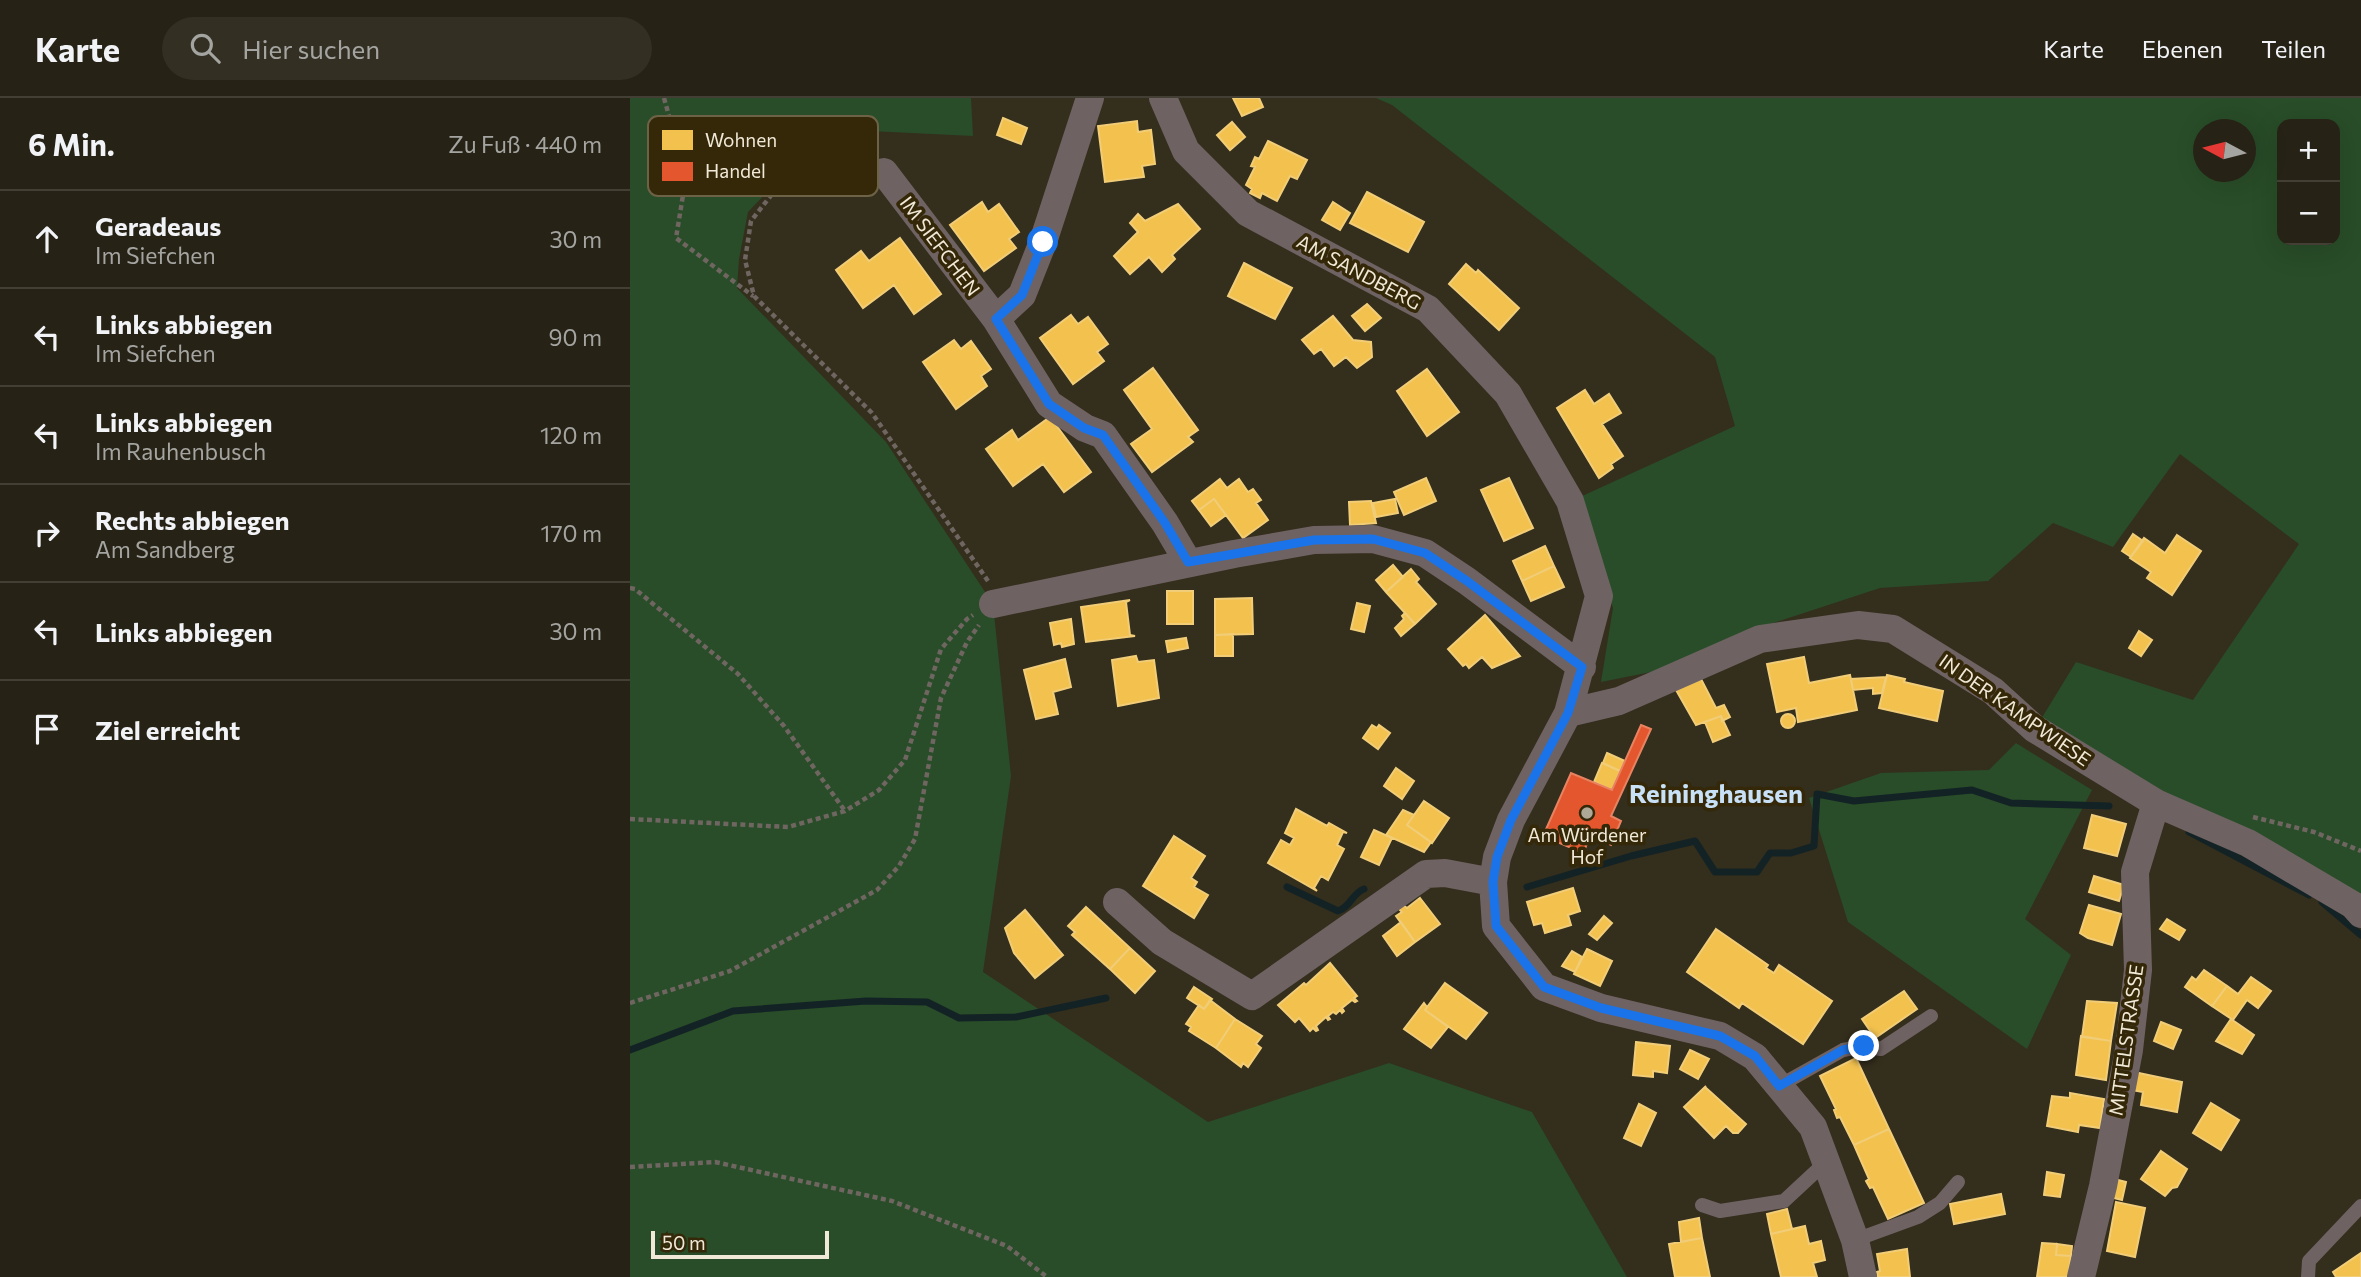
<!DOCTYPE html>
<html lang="de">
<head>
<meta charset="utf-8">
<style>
  body { margin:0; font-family:Commissioner,sans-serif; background:#332f23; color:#f1f3f6 }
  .controls { position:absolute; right:21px; top:21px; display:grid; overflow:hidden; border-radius:14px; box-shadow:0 7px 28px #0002 }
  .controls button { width:63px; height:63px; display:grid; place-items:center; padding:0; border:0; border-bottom:2px solid #433f35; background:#272216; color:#f1f3f6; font:35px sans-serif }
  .compass { position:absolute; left:1563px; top:21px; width:63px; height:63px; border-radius:50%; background:#272216; box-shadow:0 7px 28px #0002; rotate:277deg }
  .scale { position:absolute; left:21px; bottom:18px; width:178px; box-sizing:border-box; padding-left:7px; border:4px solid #f1e9d7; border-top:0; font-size:19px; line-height:24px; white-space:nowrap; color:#f1e9d7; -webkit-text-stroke:5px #342808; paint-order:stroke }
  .stop { position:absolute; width:21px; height:21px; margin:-16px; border:5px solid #1a73e8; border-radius:50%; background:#fff }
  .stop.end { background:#1a73e8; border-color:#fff; box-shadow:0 2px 7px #0008 }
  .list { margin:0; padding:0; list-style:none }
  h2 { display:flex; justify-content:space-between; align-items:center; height:91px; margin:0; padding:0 28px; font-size:30px }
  h2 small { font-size:23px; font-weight:400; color:#a4a4a1 }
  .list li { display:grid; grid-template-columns:46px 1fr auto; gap:21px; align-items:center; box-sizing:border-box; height:98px; padding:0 28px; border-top:2px solid #433f35 }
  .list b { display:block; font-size:26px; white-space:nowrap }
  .list p { margin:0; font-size:23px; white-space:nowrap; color:#a4a4a1 }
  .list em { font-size:23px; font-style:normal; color:#a4a4a1 }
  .icon { flex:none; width:38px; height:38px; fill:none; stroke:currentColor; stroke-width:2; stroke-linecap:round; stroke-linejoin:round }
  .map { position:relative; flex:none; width:1731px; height:1179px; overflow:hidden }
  header { display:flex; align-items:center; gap:42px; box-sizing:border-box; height:98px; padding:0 35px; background:#272216; border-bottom:2px solid #433f35 }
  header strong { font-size:33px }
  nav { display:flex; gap:38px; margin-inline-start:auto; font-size:24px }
  .search { width:490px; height:63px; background:#332f23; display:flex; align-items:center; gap:18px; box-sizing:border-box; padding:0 24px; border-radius:38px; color:#a4a4a1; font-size:26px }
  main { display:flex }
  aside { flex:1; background:#272216 }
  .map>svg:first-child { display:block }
  .green { fill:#294d28; fill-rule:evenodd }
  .homes { fill:#f2c14e; stroke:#f2cd77; stroke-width:2 }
  .shops { fill:#e4572e; stroke:#e88361; stroke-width:2 }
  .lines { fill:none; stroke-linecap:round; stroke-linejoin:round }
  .stream { stroke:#132325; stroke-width:7 }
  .path { stroke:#6f6561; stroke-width:4.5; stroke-dasharray:5 3.5; stroke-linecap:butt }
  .lane { stroke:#6f6262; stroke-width:14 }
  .street { stroke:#6f6262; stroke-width:28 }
  .route { stroke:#1a73e8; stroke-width:9 }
  .poi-dot { fill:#afa896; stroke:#342808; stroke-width:2.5 }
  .labels { text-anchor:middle; stroke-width:7; stroke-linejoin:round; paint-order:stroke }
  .street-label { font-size:19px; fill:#f1e9d7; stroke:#342808 }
  .poi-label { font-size:19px; fill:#f1e9d7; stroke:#342808 }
  .district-label { font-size:26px; font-weight:bold; fill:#c8e1f7; stroke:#342808 }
  .key { fill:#342808; stroke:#6d6246; stroke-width:2 }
  .key-label { font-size:19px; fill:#f1e9d7 }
</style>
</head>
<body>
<header>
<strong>Karte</strong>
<div class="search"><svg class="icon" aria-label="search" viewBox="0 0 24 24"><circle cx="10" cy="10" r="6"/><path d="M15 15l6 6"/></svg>Hier suchen</div>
<nav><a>Karte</a><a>Ebenen</a><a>Teilen</a></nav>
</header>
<main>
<aside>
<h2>6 Min.<small>Zu Fuß · 440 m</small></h2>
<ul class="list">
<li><svg class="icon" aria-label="ahead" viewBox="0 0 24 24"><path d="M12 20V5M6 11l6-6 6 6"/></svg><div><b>Geradeaus</b><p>Im Siefchen</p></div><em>30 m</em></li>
<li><svg class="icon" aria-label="left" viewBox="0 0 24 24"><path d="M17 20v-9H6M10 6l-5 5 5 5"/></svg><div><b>Links abbiegen</b><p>Im Siefchen</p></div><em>90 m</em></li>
<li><svg class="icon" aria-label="left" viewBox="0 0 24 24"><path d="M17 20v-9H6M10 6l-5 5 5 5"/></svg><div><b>Links abbiegen</b><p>Im Rauhenbusch</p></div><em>120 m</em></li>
<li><svg class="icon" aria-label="right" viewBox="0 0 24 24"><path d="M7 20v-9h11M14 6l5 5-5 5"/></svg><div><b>Rechts abbiegen</b><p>Am Sandberg</p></div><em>170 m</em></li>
<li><svg class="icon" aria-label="left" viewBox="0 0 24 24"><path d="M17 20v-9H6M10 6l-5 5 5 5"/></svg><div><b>Links abbiegen</b></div><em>30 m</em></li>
<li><svg class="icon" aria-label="arrive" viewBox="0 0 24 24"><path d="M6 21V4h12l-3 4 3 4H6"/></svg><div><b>Ziel erreicht</b></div></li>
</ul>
</aside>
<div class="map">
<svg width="1731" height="1179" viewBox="0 0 1731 1179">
  <rect width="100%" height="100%" fill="#342e1d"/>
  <path class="green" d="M 0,0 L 341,0 L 343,38 L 220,32 L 245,65 L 210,56 L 164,66 L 118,114 L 109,161 L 107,190 L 256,344 L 363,506 L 381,678 L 353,874 L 578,1024 L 759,965 L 902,1014 L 997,1179 L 0,1179 Z
    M 746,0 L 1731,0 L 1731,816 L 1405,631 L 1446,564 L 1563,602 L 1669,446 L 1550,356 L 1483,449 L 1423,425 L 1358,483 L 1250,490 L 1134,528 L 1031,572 L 971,584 L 983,510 L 950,399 L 1105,328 L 1085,259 L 762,7 ZM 1652,26 L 1705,26 L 1705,142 L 1652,142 ZM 1574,32 L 1616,32 L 1616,74 L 1574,74 Z
    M 1386,645 L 1462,692 L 1395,821 L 1441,857 L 1397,951 L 1218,824 L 1179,700 L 1251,675 L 1359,672 Z"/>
  <path class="homes" d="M 603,0 L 629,0 L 633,9 L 612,18 Z
    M 373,20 L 397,30 L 391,46 L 367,37 Z
    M 507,23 L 508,34 L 521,32 L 525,66 L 512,68 L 514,79 L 475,84 L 468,28 Z
    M 602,24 L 615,39 L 600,52 L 587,37 Z
    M 638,43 L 677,62 L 667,81 L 660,78 L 647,103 L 632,95 L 630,100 L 620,95 L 622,91 L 616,87 L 625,69 L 621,68 L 625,59 L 629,61 Z
    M 737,94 L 794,124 L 778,154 L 720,125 Z
    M 352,104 L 358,114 L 369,106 L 389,134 L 379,141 L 386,150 L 354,173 L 320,127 Z
    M 703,104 L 720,115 L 710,132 L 692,122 Z
    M 548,106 L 570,131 L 542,157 L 545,161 L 532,174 L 519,159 L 500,176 L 484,158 L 508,134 L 500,125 L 508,116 L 515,123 Z
    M 270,140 L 311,196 L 284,216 L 264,187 L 233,210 L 206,172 L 231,153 L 239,163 Z
    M 614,165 L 662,190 L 645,221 L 598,198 Z
    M 836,166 L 846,175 L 848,172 L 889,210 L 869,232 L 819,186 Z
    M 737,206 L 751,220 L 735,233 L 722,218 Z
    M 441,217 L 448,226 L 458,219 L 478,246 L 467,254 L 474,263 L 443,286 L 410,240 Z
    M 703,218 L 723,242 L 741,244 L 742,259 L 727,270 L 716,259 L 704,268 L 691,251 L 684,256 L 672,242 Z
    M 324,242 L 331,251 L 341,243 L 361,271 L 351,278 L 357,288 L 326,311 L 293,264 Z
    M 523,270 L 568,332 L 558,339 L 563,344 L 522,374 L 501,346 L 522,331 L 494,292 Z
    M 797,271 L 829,314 L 797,338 L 767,293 Z
    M 955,292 L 964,306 L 979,296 L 991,315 L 972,326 L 993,358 L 981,366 L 983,370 L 969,380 L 927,310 Z
    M 420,319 L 461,374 L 434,394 L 413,366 L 383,388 L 356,351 L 382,332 L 388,342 Z
    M 796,380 L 806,403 L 774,417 L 764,394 Z
    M 879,380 L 903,430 L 874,443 L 851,392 Z
    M 590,381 L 597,390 L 609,381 L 618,394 L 623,391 L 631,402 L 626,405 L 638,422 L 613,440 L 584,401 L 569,412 L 562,403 Z
    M 584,401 L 596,417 L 581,428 L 569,412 Z
    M 765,401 L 768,415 L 746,419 L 743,405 Z
    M 741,403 L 746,425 L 720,427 L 719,404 Z
    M 1503,436 L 1513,443 L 1501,459 L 1492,453 Z
    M 1547,437 L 1571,453 L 1542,497 L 1517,480 L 1521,474 L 1500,460 L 1514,440 L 1535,455 Z
    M 915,448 L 924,468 L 892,483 L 883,463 Z
    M 763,467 L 773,479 L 756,494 L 746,482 Z
    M 924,468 L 934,489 L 901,503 L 892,483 Z
    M 781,471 L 789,481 L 786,484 L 806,506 L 785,526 L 756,494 Z
    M 537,493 L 563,493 L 563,526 L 537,526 Z
    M 622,500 L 623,536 L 585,537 L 585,501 Z
    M 500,502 L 496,504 L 500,537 L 505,538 L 456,544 L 451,509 Z
    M 727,505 L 740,508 L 734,534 L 721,531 Z
    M 775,515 L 785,526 L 771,538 L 765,530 L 774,521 L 772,518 Z
    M 855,517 L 890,558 L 862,570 L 852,559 L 839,570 L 836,566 L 833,568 L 818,551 Z
    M 441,521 L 444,546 L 432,549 L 431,545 L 424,547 L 420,525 Z
    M 1509,533 L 1522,542 L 1511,558 L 1499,550 Z
    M 603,536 L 603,558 L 585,558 L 585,537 Z
    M 556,540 L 558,550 L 538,554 L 536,543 Z
    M 506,558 L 508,564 L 524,562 L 529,600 L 488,608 L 482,562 Z
    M 1174,559 L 1179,585 L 1220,577 L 1227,612 L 1168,624 L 1166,610 L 1147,614 L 1137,566 Z
    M 435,561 L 441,589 L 423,594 L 428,616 L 406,621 L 394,572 Z
    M 1257,577 L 1275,581 L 1274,584 L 1313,593 L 1307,623 L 1249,610 Z
    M 1256,579 L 1252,595 L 1243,596 L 1243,590 L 1223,592 L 1221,581 Z
    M 1071,581 L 1086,610 L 1094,607 L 1100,619 L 1092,623 L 1091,618 L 1066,627 L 1046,592 Z
    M1151 623a7 7 0 1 1 14 0a7 7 0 1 1-14 0Z
    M 1091,618 L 1100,637 L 1083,644 L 1075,624 Z
    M 742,627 L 747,630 L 749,627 L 760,635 L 748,651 L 733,640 Z
    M 977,655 L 995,663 L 990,673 L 973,665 Z
    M 972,665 L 990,673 L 982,692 L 964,684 Z
    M 766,670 L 784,683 L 772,701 L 754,688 Z
    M 794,703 L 819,720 L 802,745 L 777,727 Z
    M 666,711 L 697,728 L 699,725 L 717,735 L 713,734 L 707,747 L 714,751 L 698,782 L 691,778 L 684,790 L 687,793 L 638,765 L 651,742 L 660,747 L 664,740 L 655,735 Z
    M 773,712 L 784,717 L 777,727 L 801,744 L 794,754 L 756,737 Z
    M 1462,717 L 1496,726 L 1487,758 L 1454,750 Z
    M 744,732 L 762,740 L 749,767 L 731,759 Z
    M 544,738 L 575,758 L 561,780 L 567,784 L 564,789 L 578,797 L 564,820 L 513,788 Z
    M 1464,778 L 1494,787 L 1489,803 L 1459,794 Z
    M 943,790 L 950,813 L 938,817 L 941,827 L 915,835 L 912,825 L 904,827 L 897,804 Z
    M 790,800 L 810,826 L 785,844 L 766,818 L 772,814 L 769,811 L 773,807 L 777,810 Z
    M 1459,807 L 1491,816 L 1482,847 L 1458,840 L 1450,835 Z
    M 456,809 L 500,850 L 480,871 L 442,837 L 445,834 L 438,828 Z
    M 395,812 L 433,857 L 405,880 L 384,855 L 375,830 Z
    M 974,818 L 982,825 L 967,842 L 959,836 Z
    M 1537,821 L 1555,832 L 1549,842 L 1530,831 Z
    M 771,824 L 785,844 L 767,858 L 753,838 Z
    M 1086,831 L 1138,867 L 1136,870 L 1144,875 L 1149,867 L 1202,903 L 1173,946 L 1112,905 L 1109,910 L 1057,874 Z
    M 500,850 L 525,873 L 505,895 L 480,871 Z
    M 957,851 L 982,863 L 970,888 L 944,876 Z
    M 942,853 L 952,859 L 945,874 L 932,868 Z
    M 700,865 L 727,898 L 724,900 L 727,903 L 725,904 L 722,902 L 712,910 L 714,913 L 712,915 L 710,912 L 706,916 L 703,914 L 698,918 L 700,921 L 698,922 L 696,919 L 686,928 L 688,932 L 686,933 L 683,930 L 680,933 L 669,920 L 665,924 L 648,907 L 674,885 L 676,887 Z
    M 1574,872 L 1597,888 L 1582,908 L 1555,889 L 1562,879 L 1566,882 Z
    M 1621,879 L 1641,893 L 1628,910 L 1617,902 L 1603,922 L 1582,908 L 1597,888 L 1608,896 Z
    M 815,885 L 857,915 L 836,941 L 795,912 Z
    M 564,889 L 582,901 L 574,911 L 557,900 Z
    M 1274,893 L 1287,911 L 1245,940 L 1232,921 Z
    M 580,902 L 605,921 L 586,950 L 559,933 L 561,929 L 556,926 L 569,907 L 574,911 Z
    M 1457,903 L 1487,905 L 1481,943 L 1452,939 Z
    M 794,905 L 797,909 L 795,912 L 818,929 L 801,950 L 774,931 Z
    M 605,921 L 632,938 L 626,946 L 631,950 L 618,969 L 613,965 L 611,969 L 586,950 Z
    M 1601,921 L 1624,937 L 1612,956 L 1586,943 Z
    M 1531,924 L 1551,932 L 1543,951 L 1524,943 Z
    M 1451,938 L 1481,943 L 1476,982 L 1446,977 Z
    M 1006,944 L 1040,948 L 1037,975 L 1023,973 L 1023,979 L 1003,977 Z
    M 1060,952 L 1079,961 L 1068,981 L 1050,971 Z
    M 1226,960 L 1259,1031 L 1224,1047 L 1210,1019 L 1207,1020 L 1204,1012 L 1206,1011 L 1190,978 Z
    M 1504,974 L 1552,984 L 1547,1014 L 1511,1007 L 1513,994 L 1501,992 Z
    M 1076,988 L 1075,989 L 1116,1026 L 1108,1035 L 1103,1035 L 1096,1028 L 1084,1040 L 1054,1009 Z
    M 1440,995 L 1474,1001 L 1470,1030 L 1449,1027 L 1448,1034 L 1417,1028 L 1422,998 L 1440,1000 Z
    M 1581,1005 L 1609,1022 L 1591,1052 L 1563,1035 Z
    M 1009,1006 L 1026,1015 L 1011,1048 L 994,1040 Z
    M 1259,1031 L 1294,1105 L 1258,1121 L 1243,1089 L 1240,1090 L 1236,1083 L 1239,1081 L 1224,1047 Z
    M 1531,1053 L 1557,1071 L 1547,1089 L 1542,1090 L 1535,1098 L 1511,1081 Z
    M 1417,1074 L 1434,1077 L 1430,1099 L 1414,1097 Z
    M 1484,1081 L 1496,1084 L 1492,1102 L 1480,1099 Z
    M 1371,1096 L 1375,1116 L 1324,1126 L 1320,1106 Z
    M 1486,1104 L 1515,1110 L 1505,1159 L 1477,1153 Z
    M 1157,1111 L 1162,1131 L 1141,1136 L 1137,1116 Z
    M 1069,1120 L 1072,1140 L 1051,1144 L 1049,1124 Z
    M 1175,1128 L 1179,1146 L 1191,1143 L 1195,1162 L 1183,1165 L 1187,1179 L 1151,1179 L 1141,1136 Z
    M 1072,1140 L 1080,1179 L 1045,1179 L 1039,1146 Z
    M 1412,1145 L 1427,1146 L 1426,1157 L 1441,1158 L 1438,1179 L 1407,1179 Z
    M 1427,1146 L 1442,1148 L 1441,1158 L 1426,1157 Z
    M 1277,1151 L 1280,1179 L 1248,1179 L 1247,1174 L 1250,1173 L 1247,1156 Z
    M 1731,1155 L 1731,1179 L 1706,1179 L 1703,1174 Z"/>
  <path class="shops" d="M 1011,627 L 1021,631 L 981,718 L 991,723 L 981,747 L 961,737 L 953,755 L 913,738 L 941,675 L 982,692 Z"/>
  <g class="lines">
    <path class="stream" d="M 1559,734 L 1679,797
      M 657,789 L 708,813 C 721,809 722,795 734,791
      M 897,789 L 1001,758 L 1065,743 L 1085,774 L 1127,774 L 1140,755 L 1161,755 L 1184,748 L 1187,696 L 1224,703 L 1342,692 L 1381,705 L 1479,708
      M 1692,804 L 1731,837
      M 0,952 L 103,913 L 236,903 L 297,904 L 329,920 L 386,919 L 476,900"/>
    <path class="path" d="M 34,0 L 56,79 L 46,140 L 123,198
      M 232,65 L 222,61 L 208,62 L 168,71 L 146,91 L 121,123 L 115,162 L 124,198 L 242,315 L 358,483
      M 0,490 L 5,491 L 108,576 L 154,628 L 215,713
      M 1623,719 L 1684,734 L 1731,753
      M 0,721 L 158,729 L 215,713 L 249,692 L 275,662 L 311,551 L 337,521 L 343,517
      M 0,905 L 100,873 L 247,792 L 269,768 L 285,741 L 311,600 L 337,544 L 349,527
      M 0,1069 L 85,1064 L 262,1103 L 377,1148 L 417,1179"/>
    <path class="lane" d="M 1149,988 L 1213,952 L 1234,948 L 1251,951 L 1301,918
      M 1072,1107 L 1090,1113 L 1154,1103 L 1196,1064
      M 1225,1142 L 1288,1119 L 1310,1105 L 1328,1084
      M 1678,1179 L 1679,1163 L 1731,1108"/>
    <path class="street" d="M 533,0 L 556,53 L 618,115 L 798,211 L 878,296 L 940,403 L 969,498 L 938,615 L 881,722 L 867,759 L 863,784 L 866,828 L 914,889 L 971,910 L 1090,938 L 1125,959 L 1183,1029 L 1225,1142 L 1233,1179
      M 254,74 L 366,221 L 419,306 L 455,330 L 473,337 L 535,425 L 558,464
      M 366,221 L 392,197 L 413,144 L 460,0
      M 363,506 L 604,456 L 684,442 L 743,441 L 795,455 L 837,483 L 952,569
      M 938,615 L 989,603 L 1130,541 L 1228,527 L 1263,531 L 1363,593 L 1405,631 L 1526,705 L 1618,745 L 1723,807 L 1731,816
      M 487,804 L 532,844 L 622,898 L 796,776 L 815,775 L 863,784
      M 1451,1179 L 1473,1088 L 1499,952 L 1508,872 L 1505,774 L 1526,705"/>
  </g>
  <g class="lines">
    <path class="route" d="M 413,144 L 392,197 L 366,221 L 419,306 L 454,330 L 473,337 L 535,425 L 558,464 L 684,442 L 743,441 L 795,455 L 837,483 L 952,569 L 938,615 L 881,722 L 867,759 L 863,784 L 866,828 L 914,889 L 971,910 L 1090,938 L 1125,958 L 1149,988 L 1213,952 L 1234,948"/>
  </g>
  <circle class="poi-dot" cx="957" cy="715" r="7"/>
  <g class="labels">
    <g class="street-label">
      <text transform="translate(310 148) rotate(53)" y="7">IM SIEFCHEN</text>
      <text transform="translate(729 174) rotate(28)" y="7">AM SANDBERG</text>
      <text transform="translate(1385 612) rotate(35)" y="7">IN DER KAMPWIESE</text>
      <text transform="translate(1496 942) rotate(-82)" y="7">MITTELSTRASSE</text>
    </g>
    <g class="poi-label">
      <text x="957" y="744">Am Würdener<tspan x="957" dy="22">Hof</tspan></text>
    </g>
    <g class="district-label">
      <text x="1086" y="705">Reininghausen</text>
    </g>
  </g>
  <rect x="18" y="18" width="230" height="80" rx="10" class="key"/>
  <rect x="32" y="32" width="31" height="20" fill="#f2c14e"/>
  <rect x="32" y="64" width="31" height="19" fill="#e4572e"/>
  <g class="key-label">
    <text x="75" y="49">Wohnen</text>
    <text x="75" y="80">Handel</text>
  </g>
</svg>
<div class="controls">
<button>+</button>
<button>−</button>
</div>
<svg class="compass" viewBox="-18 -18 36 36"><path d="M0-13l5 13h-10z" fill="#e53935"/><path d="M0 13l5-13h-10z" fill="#a4a4a1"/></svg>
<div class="scale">50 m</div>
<div class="stop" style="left:413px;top:144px"></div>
<div class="stop end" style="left:1234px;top:948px"></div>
</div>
</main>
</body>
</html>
